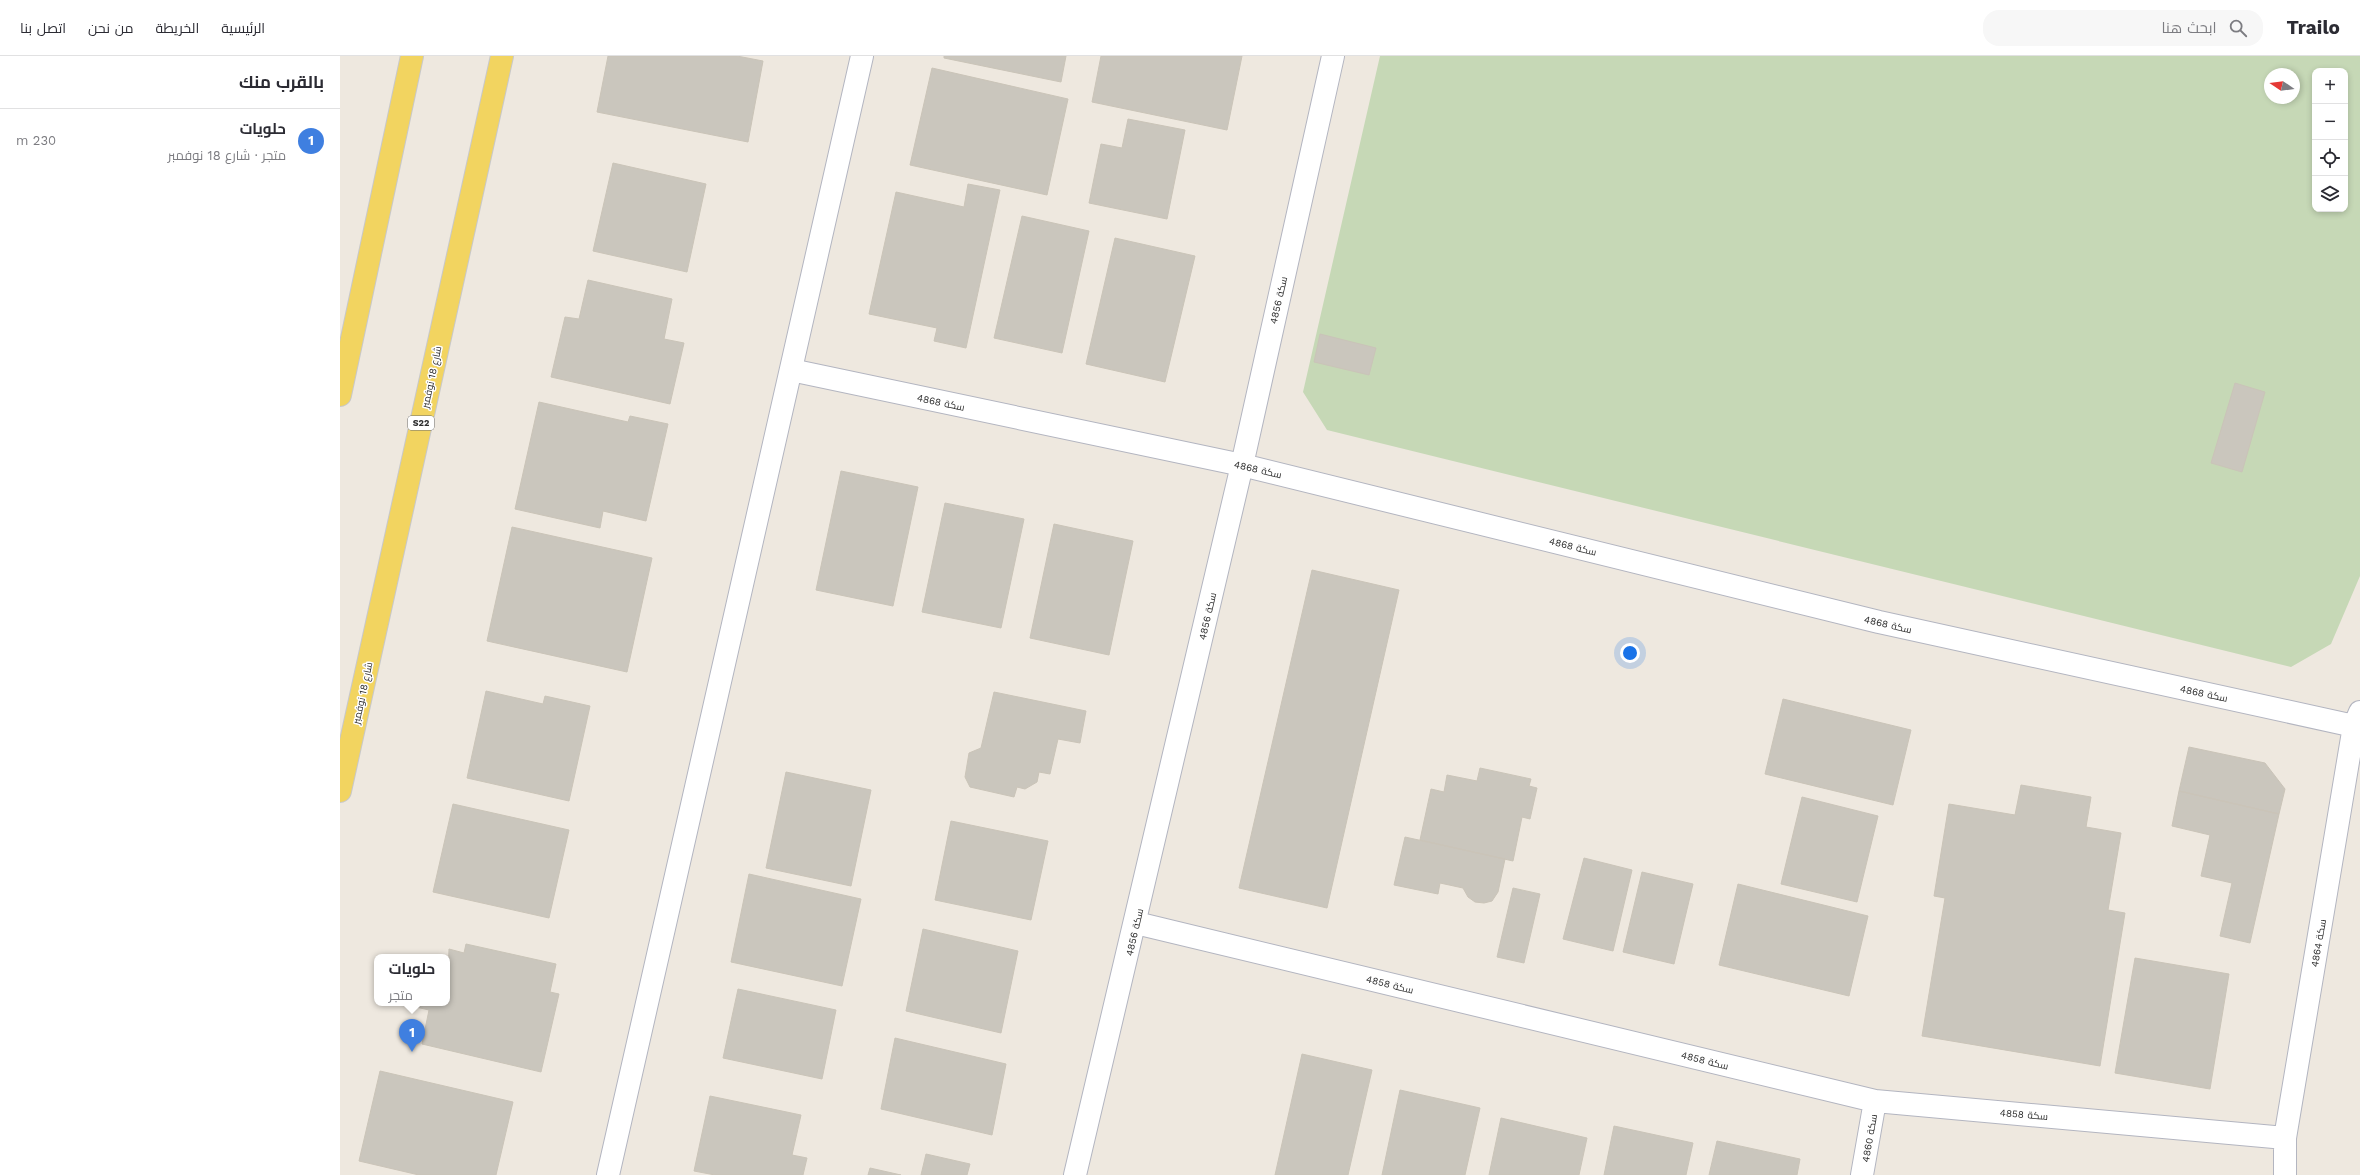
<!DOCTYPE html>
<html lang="ar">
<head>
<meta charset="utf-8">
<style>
  body { margin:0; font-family:"Work Sans",Cairo,sans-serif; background:#f7f7f7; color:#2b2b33; direction:rtl }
  .controls { position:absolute; right:12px; top:12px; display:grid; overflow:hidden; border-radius:8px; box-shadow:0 2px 6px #0003 }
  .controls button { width:36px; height:36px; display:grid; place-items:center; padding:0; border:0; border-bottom:1px solid #e1e1e2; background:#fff; color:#2b2b33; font:20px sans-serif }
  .compass { position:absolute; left:1924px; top:12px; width:36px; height:36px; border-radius:50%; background:#fff; box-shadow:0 2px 6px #0003; rotate:283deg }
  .you { position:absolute; left:1290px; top:597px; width:14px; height:14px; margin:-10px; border:3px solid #fff; border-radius:50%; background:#1a73e8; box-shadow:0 0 0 6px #1a73e833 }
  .badge { display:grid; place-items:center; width:26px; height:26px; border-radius:50%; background:#3f5dfb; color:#fff; font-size:13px; font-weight:700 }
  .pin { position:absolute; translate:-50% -33px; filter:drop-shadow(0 1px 2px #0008) }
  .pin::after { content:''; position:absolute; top:21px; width:14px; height:12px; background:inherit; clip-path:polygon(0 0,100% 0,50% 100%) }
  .popup { position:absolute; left:34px; top:898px; width:76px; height:52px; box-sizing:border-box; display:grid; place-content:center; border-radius:8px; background:#fff; filter:drop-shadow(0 1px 3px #0005); font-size:13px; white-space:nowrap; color:#7c7c81 }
  .popup b { font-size:15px; color:#2b2b33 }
  .popup::after { content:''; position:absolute; left:50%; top:100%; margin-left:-8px; border:8px solid transparent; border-top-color:#fff }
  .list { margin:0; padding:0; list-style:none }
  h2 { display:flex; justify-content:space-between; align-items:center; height:52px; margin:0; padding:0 16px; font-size:17px }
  h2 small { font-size:13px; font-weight:400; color:#7c7c81 }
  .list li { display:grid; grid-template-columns:26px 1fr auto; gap:12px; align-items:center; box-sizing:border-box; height:64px; padding:0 16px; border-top:1px solid #e1e1e2 }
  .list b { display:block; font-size:15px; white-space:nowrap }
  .list p { margin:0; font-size:13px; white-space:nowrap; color:#7c7c81 }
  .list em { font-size:13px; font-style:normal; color:#7c7c81 }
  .icon { flex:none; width:22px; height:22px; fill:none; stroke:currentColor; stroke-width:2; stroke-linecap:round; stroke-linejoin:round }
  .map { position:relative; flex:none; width:2020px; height:1119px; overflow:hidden; direction:ltr }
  header { display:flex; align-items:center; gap:24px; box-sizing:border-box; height:56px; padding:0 20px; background:#fff; border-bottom:1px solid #e1e1e2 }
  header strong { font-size:19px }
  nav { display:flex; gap:22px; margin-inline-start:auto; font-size:14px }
  .search { width:280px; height:36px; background:#f7f7f7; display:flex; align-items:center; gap:10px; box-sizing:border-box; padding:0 14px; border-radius:16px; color:#7c7c81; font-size:15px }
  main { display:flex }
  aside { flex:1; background:#fff }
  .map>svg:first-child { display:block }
  .cemetery { fill:#c6d8b6; fill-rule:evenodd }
  .building { fill:#cac6bd; stroke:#cac4b8 }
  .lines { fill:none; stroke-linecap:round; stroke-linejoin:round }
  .minor-casing { stroke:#b3b5c0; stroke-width:24 }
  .primary-casing { stroke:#c8c8c8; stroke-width:24 }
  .minor { stroke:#fff; stroke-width:22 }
  .primary { stroke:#f2d460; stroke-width:22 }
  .labels { text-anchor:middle; stroke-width:3; stroke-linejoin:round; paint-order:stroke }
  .shield { fill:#fff; stroke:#6c6c6c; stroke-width:1 }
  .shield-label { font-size:9px; font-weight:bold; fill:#2d2d2d }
  .street-label { font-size:10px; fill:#2d2d2d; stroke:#fff }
</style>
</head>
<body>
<header>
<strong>Trailo</strong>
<div class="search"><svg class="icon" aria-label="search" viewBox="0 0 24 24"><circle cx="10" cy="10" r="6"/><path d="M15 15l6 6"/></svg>ابحث هنا</div>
<nav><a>الرئيسية</a><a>الخريطة</a><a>من نحن</a><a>اتصل بنا</a></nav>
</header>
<main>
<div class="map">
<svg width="2020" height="1119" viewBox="0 0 2020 1119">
  <rect width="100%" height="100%" fill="#eee8df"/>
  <path class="cemetery" d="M 1040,0 L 2020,0 L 2020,520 L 1991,588 L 1951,611 L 987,374 L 963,336 ZM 1975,15 L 2005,15 L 2005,153 L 1975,153 ZM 1930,18 L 1954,18 L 1954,42 L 1930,42 Z"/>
  <path class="building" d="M 268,0 L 397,0 L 423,5 L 408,86 L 257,56 Z
    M 604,0 L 726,0 L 721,26 L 604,2 Z
    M 761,0 L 902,0 L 887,74 L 752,46 Z
    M 592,12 L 728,43 L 707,139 L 570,109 Z
    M 788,63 L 845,74 L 827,163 L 749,147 L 761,88 L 782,92 Z
    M 273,107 L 366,128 L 347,216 L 253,195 Z
    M 628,128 L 660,134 L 626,292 L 594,285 L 597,272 L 529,258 L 556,136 L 624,151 Z
    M 682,160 L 749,175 L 722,297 L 654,282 Z
    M 775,182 L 855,200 L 825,326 L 746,308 Z
    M 248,224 L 332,243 L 324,283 L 344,287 L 330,348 L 211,321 L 225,261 L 239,263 Z
    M 980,278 L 1036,292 L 1029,319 L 974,306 Z
    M 1895,327 L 1925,336 L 1902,416 L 1871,407 Z
    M 199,346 L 288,366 L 290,360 L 328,368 L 306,465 L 263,455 L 260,472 L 175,453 Z
    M 501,415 L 578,431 L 553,550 L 476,534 Z
    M 605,447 L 684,463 L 661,572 L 582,556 Z
    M 714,468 L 793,485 L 769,599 L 690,582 Z
    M 172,471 L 312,502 L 287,616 L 147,585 Z
    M 972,514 L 1059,534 L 987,852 L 899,832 Z
    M 146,635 L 203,648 L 205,640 L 250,650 L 229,745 L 127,722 Z
    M 654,636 L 746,655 L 740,687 L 718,683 L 710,718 L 699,716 L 697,726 L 685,733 L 677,731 L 674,741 L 630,731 L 625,721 L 629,697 L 641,692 Z
    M 1443,643 L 1571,674 L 1553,749 L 1425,718 Z
    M 1849,691 L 1925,707 L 1945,733 L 1939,758 L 1839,735 Z
    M 1140,712 L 1191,723 L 1189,730 L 1197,732 L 1190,763 L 1182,761 L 1173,805 L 1080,784 L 1091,733 L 1104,736 L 1107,719 L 1137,725 Z
    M 446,716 L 531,734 L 511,830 L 426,812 Z
    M 1681,729 L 1751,741 L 1746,771 L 1781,777 L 1768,854 L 1785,857 L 1760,1010 L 1582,980 L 1605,842 L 1594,840 L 1609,748 L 1675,759 Z
    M 1839,735 L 1939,758 L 1910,887 L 1880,880 L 1892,827 L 1861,820 L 1870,779 L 1832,770 Z
    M 1462,741 L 1538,760 L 1517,846 L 1441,828 Z
    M 113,748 L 229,774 L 209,862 L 93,836 Z
    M 611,765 L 708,785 L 691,864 L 595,844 Z
    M 1065,781 L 1165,803 L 1158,836 L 1152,845 L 1144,847 L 1135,846 L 1128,841 L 1123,832 L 1100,827 L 1098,838 L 1054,829 Z
    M 1244,802 L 1292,814 L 1273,895 L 1223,883 Z
    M 1302,816 L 1353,828 L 1334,908 L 1283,896 Z
    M 409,818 L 521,843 L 502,930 L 391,906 Z
    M 1398,828 L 1528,860 L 1509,940 L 1379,909 Z
    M 1173,832 L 1200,838 L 1184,907 L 1157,901 Z
    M 583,873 L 678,895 L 661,977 L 566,955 Z
    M 126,888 L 216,908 L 210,936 L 219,938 L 201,1016 L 82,988 L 89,954 L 76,951 L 77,947 L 107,947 L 109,893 L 124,897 Z
    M 1795,902 L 1889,918 L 1870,1033 L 1775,1017 Z
    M 398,933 L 496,954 L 482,1023 L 383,1002 Z
    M 555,982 L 666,1008 L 652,1079 L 541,1053 Z
    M 962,998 L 1032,1014 L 1008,1119 L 935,1119 Z
    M 40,1015 L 173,1046 L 156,1119 L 79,1119 L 19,1105 Z
    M 1060,1034 L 1140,1052 L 1125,1119 L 1042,1119 Z
    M 370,1040 L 461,1059 L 452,1099 L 467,1102 L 463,1119 L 375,1119 L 354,1115 Z
    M 1161,1062 L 1247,1082 L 1239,1119 L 1149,1119 Z
    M 1274,1070 L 1353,1087 L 1346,1119 L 1264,1119 Z
    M 1377,1085 L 1460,1103 L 1457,1119 L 1369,1119 Z
    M 586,1098 L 630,1108 L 627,1119 L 581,1119 Z
    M 530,1112 L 561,1119 L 528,1119 Z"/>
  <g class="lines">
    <defs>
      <path id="minor" d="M 451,314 L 902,409 L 1539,566 L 2014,670
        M 796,867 L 1535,1045 L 1945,1082
        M 268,1119 L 522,0
        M 735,1119 L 902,409 L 993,0
        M 1522,1119 L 1535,1045
        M 1945,1119 L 1945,1082 L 2014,670 L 2020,656"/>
      <path id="primary" d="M 0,339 L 72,0
        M 0,735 L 162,0"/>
    </defs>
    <use href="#minor" class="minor-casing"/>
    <use href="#primary" class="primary-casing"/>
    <use href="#minor" class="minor"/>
    <use href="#primary" class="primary"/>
  </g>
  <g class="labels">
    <rect class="shield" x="68" y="360" width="26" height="14" rx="3"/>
    <g class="shield-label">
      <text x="81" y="370">S22</text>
    </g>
    <g class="street-label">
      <text transform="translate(938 244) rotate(-77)" y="4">سكة 4856</text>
      <text transform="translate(91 321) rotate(-78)" y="4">شارع 18 نوفمبر</text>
      <text transform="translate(601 346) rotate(12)" y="4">سكة 4868</text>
      <text transform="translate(918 413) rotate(13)" y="4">سكة 4868</text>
      <text transform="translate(1233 490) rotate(14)" y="4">سكة 4868</text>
      <text transform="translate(867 560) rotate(-77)" y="4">سكة 4856</text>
      <text transform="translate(1548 568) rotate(13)" y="4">سكة 4868</text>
      <text transform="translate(22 637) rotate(-78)" y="4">شارع 18 نوفمبر</text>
      <text transform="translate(1864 637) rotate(12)" y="4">سكة 4868</text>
      <text transform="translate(794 876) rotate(-77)" y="4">سكة 4856</text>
      <text transform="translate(1978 887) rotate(-80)" y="4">سكة 4864</text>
      <text transform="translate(1050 928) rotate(14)" y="4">سكة 4858</text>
      <text transform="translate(1365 1004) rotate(14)" y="4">سكة 4858</text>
      <text transform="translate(1684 1058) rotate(5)" y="4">سكة 4858</text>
      <text transform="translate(1529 1082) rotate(-80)" y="4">سكة 4860</text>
    </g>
  </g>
</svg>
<div class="controls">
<button>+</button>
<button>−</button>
<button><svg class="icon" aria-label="locate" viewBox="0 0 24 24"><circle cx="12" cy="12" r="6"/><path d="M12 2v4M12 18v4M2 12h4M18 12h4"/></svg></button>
<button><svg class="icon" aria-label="layers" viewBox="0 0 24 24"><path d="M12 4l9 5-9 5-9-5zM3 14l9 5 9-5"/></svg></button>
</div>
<svg class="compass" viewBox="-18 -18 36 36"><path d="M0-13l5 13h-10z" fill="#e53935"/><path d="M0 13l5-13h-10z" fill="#7c7c81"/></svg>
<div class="you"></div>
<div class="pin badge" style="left:72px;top:996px;background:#3f7fe0">1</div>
<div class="popup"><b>حلويات</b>متجر</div>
</div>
<aside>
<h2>بالقرب منك<small></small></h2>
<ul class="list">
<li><span class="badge" style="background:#3f7fe0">1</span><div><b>حلويات</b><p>متجر · شارع 18 نوفمبر</p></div><em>230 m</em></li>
</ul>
</aside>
</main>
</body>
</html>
